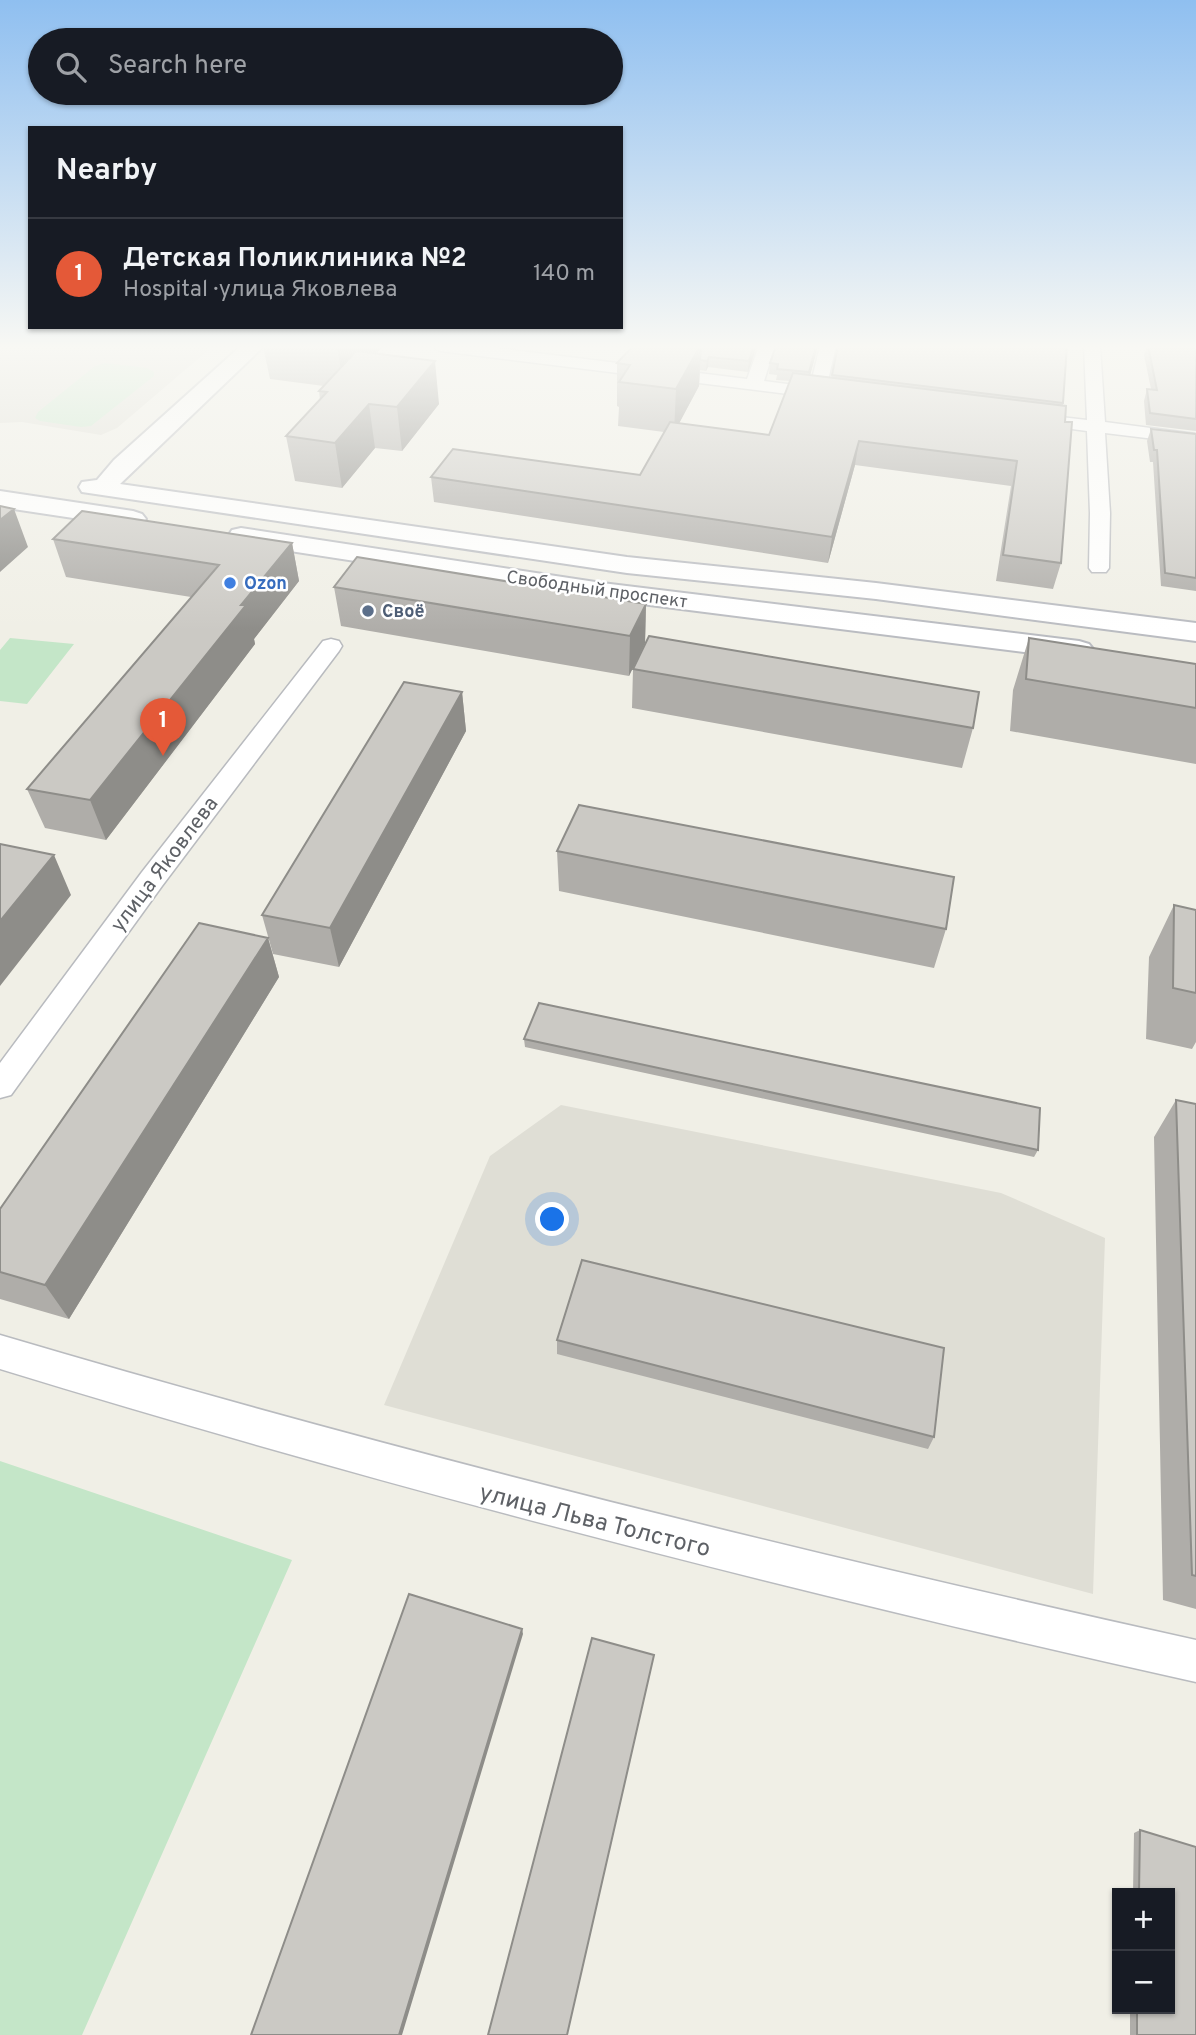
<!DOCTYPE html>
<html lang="en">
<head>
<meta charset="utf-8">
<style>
  body { margin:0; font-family:Overpass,sans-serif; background:#20242c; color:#f1f3f6 }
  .controls { position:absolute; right:21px; bottom:21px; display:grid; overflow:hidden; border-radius:0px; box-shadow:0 2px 5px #0004 }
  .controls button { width:63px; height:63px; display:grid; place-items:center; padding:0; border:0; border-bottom:2px solid #363941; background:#171b24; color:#f1f3f6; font:35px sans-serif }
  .you { position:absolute; left:553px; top:1220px; width:24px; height:24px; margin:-18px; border:5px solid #fff; border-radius:50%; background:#1a73e8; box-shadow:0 0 0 10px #1a73e833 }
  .badge { display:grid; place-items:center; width:46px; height:46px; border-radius:50%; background:#e45938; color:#fff; font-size:23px; font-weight:700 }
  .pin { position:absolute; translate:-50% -58px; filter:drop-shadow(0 2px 4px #0008) }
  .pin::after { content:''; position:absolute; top:37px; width:24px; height:21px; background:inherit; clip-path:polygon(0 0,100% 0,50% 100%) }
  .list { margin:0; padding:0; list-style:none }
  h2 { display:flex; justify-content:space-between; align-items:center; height:91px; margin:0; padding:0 28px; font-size:30px }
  h2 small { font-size:23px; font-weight:400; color:#9ea1a6 }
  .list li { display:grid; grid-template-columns:46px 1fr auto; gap:21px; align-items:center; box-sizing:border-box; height:112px; padding:0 28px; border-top:2px solid #363941 }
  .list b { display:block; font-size:26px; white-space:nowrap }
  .list p { margin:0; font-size:23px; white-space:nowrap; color:#9ea1a6 }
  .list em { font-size:23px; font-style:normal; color:#9ea1a6 }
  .icon { flex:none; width:38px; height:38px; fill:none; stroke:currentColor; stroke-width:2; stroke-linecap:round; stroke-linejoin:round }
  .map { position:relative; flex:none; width:1196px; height:2035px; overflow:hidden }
  .search { position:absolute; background:#171b24; box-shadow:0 2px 5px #0004; left:28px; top:28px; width:595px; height:77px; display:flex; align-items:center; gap:18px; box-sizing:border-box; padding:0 24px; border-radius:38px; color:#9ea1a6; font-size:26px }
  .panel { position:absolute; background:#171b24; box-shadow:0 2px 5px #0004; left:28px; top:126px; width:595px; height:203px; border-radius:0px }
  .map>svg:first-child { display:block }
  .education { fill:#dfded5 }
  .green { fill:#c4e6c8 }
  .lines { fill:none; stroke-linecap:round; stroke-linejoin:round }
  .street-casing { stroke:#b9bbbf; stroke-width:3 }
  .secondary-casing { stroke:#babcc1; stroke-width:4 }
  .street { fill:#fff; fill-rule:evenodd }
  .secondary { fill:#fff; fill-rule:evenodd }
  .wall { fill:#afada9 }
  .shaded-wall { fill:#8e8d89 }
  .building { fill:#cbc9c4; stroke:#8e8d89; stroke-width:2 }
  .shop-dot { fill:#3f7fe0; stroke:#fff; stroke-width:2.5 }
  .service-dot { fill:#5c6f8a; stroke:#fff; stroke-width:2.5 }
  .labels { text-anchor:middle; stroke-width:5; stroke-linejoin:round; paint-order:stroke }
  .far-shop-label { font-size:18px; font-weight:bold; fill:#366cbe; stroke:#fff; text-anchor:start }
  .far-street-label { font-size:18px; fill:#5e6166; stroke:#fff }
  .far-service-label { font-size:18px; font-weight:bold; fill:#4e5e75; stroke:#fff; text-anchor:start }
  .street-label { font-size:21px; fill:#5e6166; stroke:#fff }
  .near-street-label { font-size:24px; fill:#5e6166; stroke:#fff }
</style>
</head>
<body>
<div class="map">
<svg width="1196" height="2035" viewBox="0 0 1196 2035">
  <rect width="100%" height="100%" fill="#f0efe6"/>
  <path class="education" d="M 0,346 L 213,346 L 117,428 L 101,435 L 22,422 L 0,423 Z
    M 561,1105 L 1001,1193 L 1105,1238 L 1093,1594 L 384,1405 L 490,1156 Z"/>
  <path class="green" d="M 105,363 L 147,368 L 154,372 L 154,376 L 91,426 L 81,427 L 40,421 L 35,418 L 38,412 L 95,366 Z
    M 10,638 L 74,644 L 27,704 L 0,701 L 0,650 Z
    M 0,1461 L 292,1560 L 82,2035 L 0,2035 Z"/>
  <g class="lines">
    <defs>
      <path id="street" d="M 432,346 L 480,346 L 747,379 L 759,346 L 775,346 L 764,381 L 810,387 L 820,346 L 836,346 L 826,389 L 837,394 L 828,399 L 440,351 Z
        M 1084,346 L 1100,346 L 1105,422 L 1196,434 L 1196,444 L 1105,433 L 1110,513 L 1109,568 L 1106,572 L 1092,572 L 1089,568 L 1090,513 L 1087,431 L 1034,424 L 1025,419 L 1034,414 L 1087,420 Z
        M 331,639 L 339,641 L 342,646 L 339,651 L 162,886 L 11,1095 L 0,1098 L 0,1063 L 142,872 L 323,641 Z
        M 0,1335 C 395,1452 794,1551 1196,1640 L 1196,1682 C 793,1592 395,1490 0,1369 Z"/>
      <path id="secondary" d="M 241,346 L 264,346 L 120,484 L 627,557 L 876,583 L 1196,623 L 1196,641 L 876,599 L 627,573 L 82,492 L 79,487 L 82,482 L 97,480 L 114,460 Z
        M 0,491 L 133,511 L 142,514 L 146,519 L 142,524 L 133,527 L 0,507 Z
        M 241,528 L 602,583 L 1079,641 L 1089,644 L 1094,650 L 1089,656 L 1079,659 L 602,599 L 232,542 L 228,536 L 232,530 Z"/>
    </defs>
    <use href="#street" class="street-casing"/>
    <use href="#secondary" class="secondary-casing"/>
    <use href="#street" class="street"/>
    <use href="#secondary" class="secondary"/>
  </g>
  <path class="wall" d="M 263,346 L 383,346 L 376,353 L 439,404 L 402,451 L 375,448 L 342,488 L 295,481 L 286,436 L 320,400 L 319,391 L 324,386 L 270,379 Z
    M 757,346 L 748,372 L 708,367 L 706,371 L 700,370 L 699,386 L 679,423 L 769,435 L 790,381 L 776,380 L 777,375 L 769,374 L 770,363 L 818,346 L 810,375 L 831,378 L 838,346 L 1063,403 L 1063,406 L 1065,422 L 1061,563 L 1053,589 L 996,581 L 1011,486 L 855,465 L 828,563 L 434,502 L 431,477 L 640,475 L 664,432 L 618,426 L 619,407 L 617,406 L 617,363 Z
    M 1147,346 L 1174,346 L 1196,348 L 1196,431 L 1146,425 L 1144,401 L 1147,389 L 1151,389 L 1144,355 Z
    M 1151,429 L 1196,434 L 1196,591 L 1161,586 L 1153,462 L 1150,462 L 1147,441 Z
    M 53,539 L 292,543 L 299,581 L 254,639 L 255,644 L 106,840 L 45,828 L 27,789 L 191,597 L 66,577 Z
    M 334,587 L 646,604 L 645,643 L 629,676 L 341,626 Z
    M 1029,638 L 1196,664 L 1196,764 L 1010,731 L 1013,690 Z
    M 633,669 L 973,728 L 962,768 L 632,708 Z
    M 462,692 L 466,731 L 339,967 L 273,954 L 262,915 Z
    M 557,851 L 946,929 L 934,968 L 559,891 Z
    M 1174,905 L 1196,910 L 1196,1042 L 1192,1049 L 1146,1039 L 1149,957 Z
    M 268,938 L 279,977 L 69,1319 L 0,1299 L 0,1209 Z
    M 524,1039 L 1038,1150 L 1034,1157 L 525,1047 Z
    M 1176,1100 L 1196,1104 L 1196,1609 L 1163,1600 L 1154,1137 Z
    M 557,1340 L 934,1437 L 928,1449 L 557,1354 Z
    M 1140,1830 L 1196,1847 L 1196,2035 L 1130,2035 L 1130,2009 L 1170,2009 L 1170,1893 L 1133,1893 L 1134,1833 Z"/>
  <path class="shaded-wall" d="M 337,346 L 383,346 L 344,388 Z
    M 700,346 L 701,346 L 699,386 L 674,433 L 676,389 Z
    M 754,346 L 757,346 L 748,372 L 749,361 Z
    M 816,346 L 818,346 L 808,383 L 809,372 Z
    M 709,357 L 708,367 L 706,371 L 707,361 Z
    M 435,361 L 439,404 L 402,451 L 397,407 Z
    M 369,404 L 375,448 L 342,488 L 335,443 Z
    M 859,441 L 855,465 L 828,563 L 832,537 Z
    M 14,509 L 28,547 L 0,572 L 0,520 Z
    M 292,543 L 299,581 L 254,639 L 255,644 L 106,840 L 90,800 L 241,605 Z
    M 646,604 L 645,643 L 629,676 L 630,636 Z
    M 462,692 L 466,731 L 339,967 L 330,928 Z
    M 54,855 L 71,895 L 0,986 L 0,921 Z
    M 268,938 L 279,977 L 69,1319 L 45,1285 Z
    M 522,1629 L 523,1634 L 402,2035 L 399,2035 Z"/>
  <path class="building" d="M 633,346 L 700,346 L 676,389 L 619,382 L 630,365 L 617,363 Z
    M 701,346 L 754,346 L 749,361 L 709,357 L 707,361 L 700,360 Z
    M 776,346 L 816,346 L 809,372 L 777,369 L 778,364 L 770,363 Z
    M 838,346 L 1067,346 L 1063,403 L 832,375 Z
    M 1148,346 L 1174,346 L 1196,348 L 1196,419 L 1150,413 L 1147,389 L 1157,390 Z
    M 356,351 L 435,361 L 397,407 L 369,404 L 335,443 L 286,436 L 327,392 L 319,391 Z
    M 793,373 L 1066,406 L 1065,422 L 1072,422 L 1061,563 L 1003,555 L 1017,461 L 859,441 L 832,537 L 431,477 L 453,449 L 640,475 L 670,422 L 769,435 Z
    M 1151,429 L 1196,434 L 1196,578 L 1165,573 L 1157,450 L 1154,450 Z
    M 0,506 L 14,509 L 0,520 Z
    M 82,511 L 292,543 L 241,605 L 246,605 L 90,800 L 27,789 L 219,565 L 53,539 Z
    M 357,557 L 646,604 L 630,636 L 334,587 Z
    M 649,636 L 979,692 L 973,728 L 633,669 Z
    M 1029,638 L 1196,664 L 1196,708 L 1026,679 Z
    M 404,682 L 462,692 L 330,928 L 262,915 Z
    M 579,805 L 954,877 L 946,929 L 557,851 Z
    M 0,844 L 54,855 L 0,921 Z
    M 1174,905 L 1196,910 L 1196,993 L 1173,988 Z
    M 199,923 L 268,938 L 45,1285 L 0,1272 L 0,1209 Z
    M 539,1003 L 1040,1108 L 1038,1150 L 524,1039 Z
    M 1176,1100 L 1196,1104 L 1196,1576 L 1192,1575 Z
    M 582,1260 L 944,1348 L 934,1437 L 557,1340 Z
    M 409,1594 L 522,1629 L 399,2035 L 251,2035 Z
    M 592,1638 L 654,1655 L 567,2035 L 488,2035 Z
    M 1140,1830 L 1196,1847 L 1196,2035 L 1137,2035 L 1137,2009 L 1170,2009 L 1170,1893 L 1139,1893 Z"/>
  <linearGradient id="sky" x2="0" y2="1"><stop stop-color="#8fbff0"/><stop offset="0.55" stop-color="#f8f8f4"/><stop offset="1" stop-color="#f8f8f4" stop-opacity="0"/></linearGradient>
  <rect width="1196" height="631" fill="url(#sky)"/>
  <circle class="shop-dot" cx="230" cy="583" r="7"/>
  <circle class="service-dot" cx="368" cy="611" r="7"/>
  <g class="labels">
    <g class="far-shop-label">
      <text x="244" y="589">Ozon</text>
    </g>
    <g class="far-street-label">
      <text transform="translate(597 589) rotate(8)" y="6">Свободный проспект</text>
    </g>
    <g class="far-service-label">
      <text x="382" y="617">Своё</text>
    </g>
    <g class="street-label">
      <text transform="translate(164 864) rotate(-53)" y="7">улица Яковлева</text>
    </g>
    <g class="near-street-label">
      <text transform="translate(595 1520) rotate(14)" y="8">улица Льва Толстого</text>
    </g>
  </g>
</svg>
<div class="controls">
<button>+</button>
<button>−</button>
</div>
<div class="you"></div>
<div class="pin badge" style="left:163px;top:756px">1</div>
<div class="search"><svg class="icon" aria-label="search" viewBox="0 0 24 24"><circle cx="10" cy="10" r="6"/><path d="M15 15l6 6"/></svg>Search here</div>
<section class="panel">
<h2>Nearby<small></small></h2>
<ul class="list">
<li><span class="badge">1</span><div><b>Детская Поликлиника №2</b><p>Hospital · улица Яковлева</p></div><em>140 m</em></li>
</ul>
</section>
</div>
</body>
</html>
